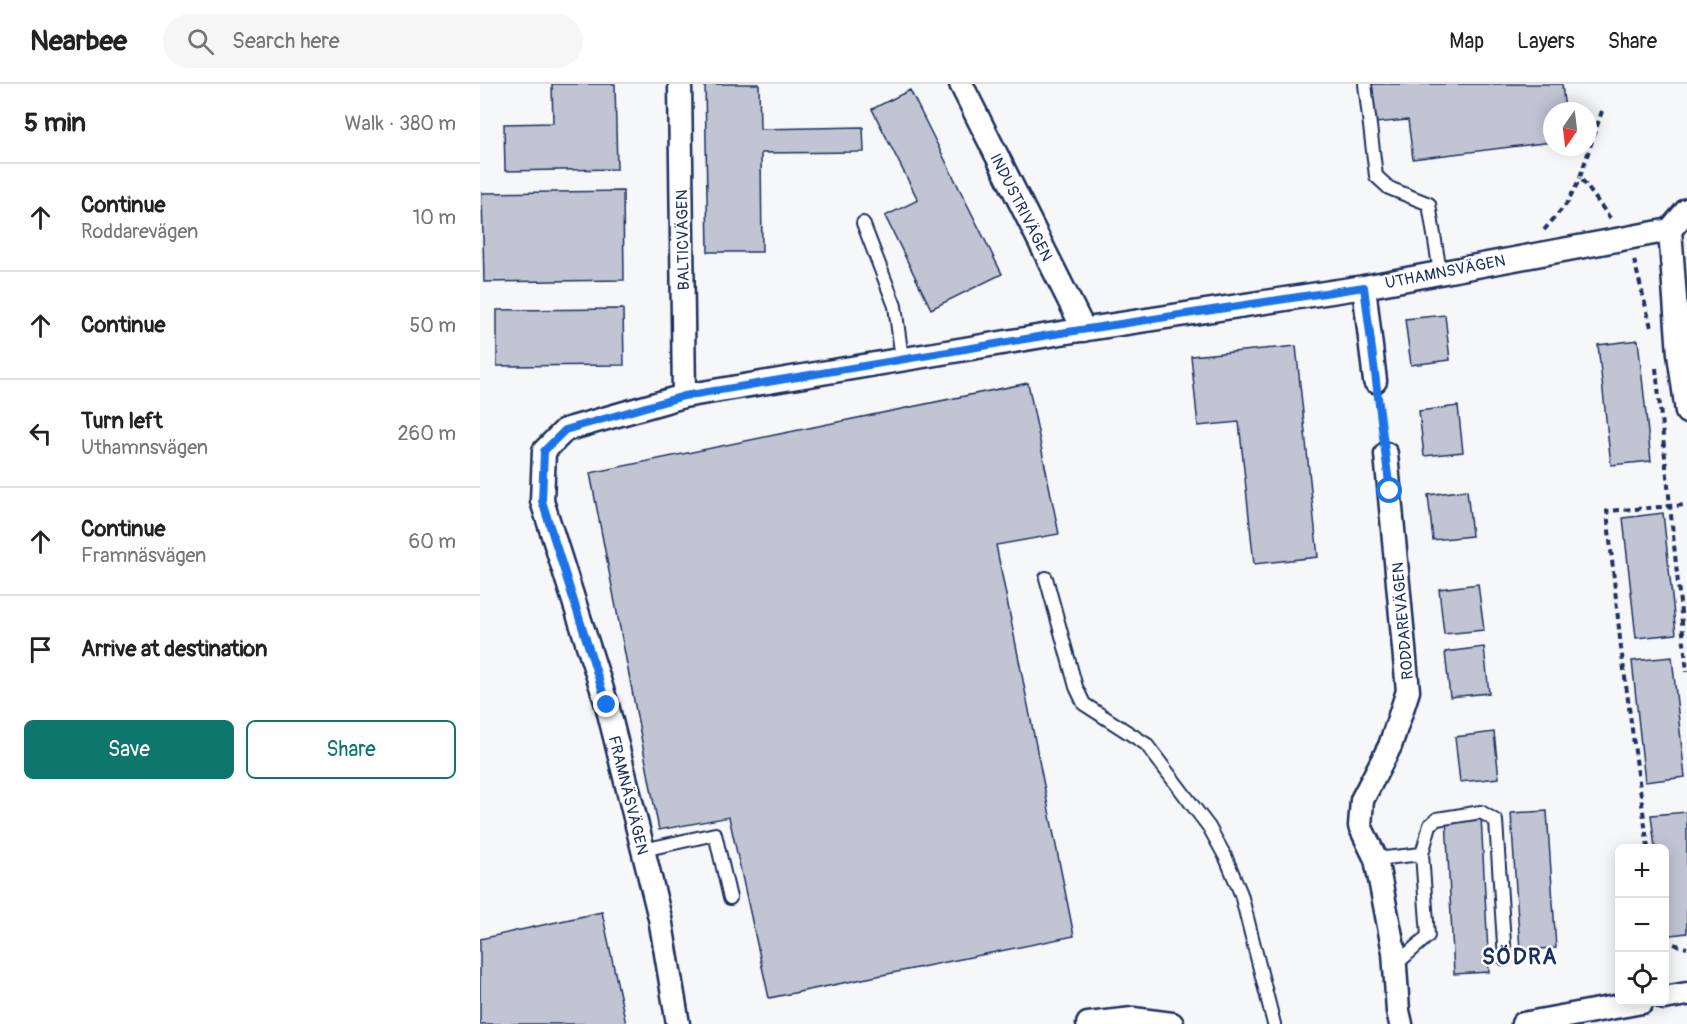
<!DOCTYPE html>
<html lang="en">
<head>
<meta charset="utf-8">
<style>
  body { margin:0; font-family:Pangolin,sans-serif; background:#f6f6f6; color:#222 }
  .controls { position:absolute; right:18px; bottom:18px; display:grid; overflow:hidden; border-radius:9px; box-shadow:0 3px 15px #0003 }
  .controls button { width:54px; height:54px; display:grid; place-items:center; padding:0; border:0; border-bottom:2px solid #e0e0e0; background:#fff; color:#222; font:30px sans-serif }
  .compass { position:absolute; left:1063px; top:18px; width:54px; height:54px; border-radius:50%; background:#fff; box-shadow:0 3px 15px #0003; rotate:194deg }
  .stop { position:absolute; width:18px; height:18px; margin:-14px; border:4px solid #1a73e8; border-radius:50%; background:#fff }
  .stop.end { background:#1a73e8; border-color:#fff; box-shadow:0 2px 6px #0008 }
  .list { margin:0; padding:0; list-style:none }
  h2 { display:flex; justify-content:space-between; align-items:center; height:78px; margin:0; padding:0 24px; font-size:26px }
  h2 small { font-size:20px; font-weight:400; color:#767676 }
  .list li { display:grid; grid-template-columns:39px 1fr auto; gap:18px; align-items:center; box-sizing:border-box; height:108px; padding:0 24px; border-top:2px solid #e0e0e0 }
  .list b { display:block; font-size:22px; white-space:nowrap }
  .list p { margin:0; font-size:20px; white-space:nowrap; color:#767676 }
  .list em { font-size:20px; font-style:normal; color:#767676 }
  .actions { display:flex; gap:12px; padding:18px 24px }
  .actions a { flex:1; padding:14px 0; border:2px solid #0f766e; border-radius:9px; text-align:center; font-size:21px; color:#0f766e }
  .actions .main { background:#0f766e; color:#fff }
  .icon { flex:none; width:33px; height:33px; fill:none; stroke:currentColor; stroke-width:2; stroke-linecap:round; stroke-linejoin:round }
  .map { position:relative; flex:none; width:1207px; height:940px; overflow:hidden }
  header { display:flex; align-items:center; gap:36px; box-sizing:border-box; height:84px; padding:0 30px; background:#fff; border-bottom:2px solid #e0e0e0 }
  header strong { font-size:28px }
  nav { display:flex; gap:33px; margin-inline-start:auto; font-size:21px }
  .search { width:420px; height:54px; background:#f6f6f6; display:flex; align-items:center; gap:15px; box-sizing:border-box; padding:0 21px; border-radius:33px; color:#767676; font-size:22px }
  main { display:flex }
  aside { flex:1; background:#fff }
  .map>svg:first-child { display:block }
  .building { fill:#c0c4d3; stroke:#1b2f5e; stroke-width:1.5 }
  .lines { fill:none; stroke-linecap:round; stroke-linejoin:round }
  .lane-casing { stroke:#1b2f5e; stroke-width:16 }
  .street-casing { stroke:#1b2f5e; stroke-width:27 }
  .path { stroke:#1b2f5e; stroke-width:4; stroke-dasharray:6 4.5; stroke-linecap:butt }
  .lane { stroke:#fff; stroke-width:12 }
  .street { stroke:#fff; stroke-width:22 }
  .route { stroke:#1a73e8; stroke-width:8 }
  .labels { text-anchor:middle; stroke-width:4.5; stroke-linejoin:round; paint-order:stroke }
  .street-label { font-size:16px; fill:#1b2f5e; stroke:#fff }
  .district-label { font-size:22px; font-weight:bold; letter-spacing:1.5px; fill:#1b2f5e; stroke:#fff }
</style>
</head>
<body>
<header>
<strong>Nearbee</strong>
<div class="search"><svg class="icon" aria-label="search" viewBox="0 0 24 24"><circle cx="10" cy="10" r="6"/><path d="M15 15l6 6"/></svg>Search here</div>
<nav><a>Map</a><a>Layers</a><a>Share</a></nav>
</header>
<main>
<aside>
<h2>5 min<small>Walk · 380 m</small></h2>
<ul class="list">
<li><svg class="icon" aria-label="ahead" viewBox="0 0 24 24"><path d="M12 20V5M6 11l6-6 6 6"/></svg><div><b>Continue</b><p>Roddarevägen</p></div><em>10 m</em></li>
<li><svg class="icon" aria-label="ahead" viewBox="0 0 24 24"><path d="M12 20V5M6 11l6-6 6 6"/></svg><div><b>Continue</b></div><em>50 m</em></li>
<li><svg class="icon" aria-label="left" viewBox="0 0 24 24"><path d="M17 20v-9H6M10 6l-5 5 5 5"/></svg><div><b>Turn left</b><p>Uthamnsvägen</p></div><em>260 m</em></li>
<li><svg class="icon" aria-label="ahead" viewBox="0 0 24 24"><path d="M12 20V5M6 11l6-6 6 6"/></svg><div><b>Continue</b><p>Framnäsvägen</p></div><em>60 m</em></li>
<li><svg class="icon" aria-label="arrive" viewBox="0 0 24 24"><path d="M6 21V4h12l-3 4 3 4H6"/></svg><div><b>Arrive at destination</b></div></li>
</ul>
<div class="actions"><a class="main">Save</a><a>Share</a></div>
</aside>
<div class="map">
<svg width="1207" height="940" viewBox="0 0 1207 940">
  <rect width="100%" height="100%" fill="#f6f7f9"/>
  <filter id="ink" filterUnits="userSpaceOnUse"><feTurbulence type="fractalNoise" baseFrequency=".0167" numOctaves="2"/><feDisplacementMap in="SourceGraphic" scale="12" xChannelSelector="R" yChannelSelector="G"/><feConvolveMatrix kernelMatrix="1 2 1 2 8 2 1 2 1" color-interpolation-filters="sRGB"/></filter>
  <g filter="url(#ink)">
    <path class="building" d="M 72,0 L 135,0 L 137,85 L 25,87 L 24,40 L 73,39 Z
      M 225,0 L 279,0 L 280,45 L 383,43 L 384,68 L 281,69 L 282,168 L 228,168 Z
      M 891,0 L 1082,0 L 1085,27 L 1072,27 L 1072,58 L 933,75 L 928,36 L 895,39 Z
      M 430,6 L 522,190 L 451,225 L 405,132 L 438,116 L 392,25 Z
      M 143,107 L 144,196 L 4,198 L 2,109 Z
      M 143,225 L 144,281 L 17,282 L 17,226 Z
      M 965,231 L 970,276 L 931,281 L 925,235 Z
      M 1158,256 L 1171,377 L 1131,381 L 1118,261 Z
      M 816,262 L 838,473 L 774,480 L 759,338 L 718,342 L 711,272 Z
      M 548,299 L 579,450 L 516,461 L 594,852 L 289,914 L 249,733 L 179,746 L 110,389 Z
      M 978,322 L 983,368 L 944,372 L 939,327 Z
      M 987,406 L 992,452 L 953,456 L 948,411 Z
      M 1183,429 L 1196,550 L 1156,554 L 1143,434 Z
      M 998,500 L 1004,546 L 964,550 L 959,505 Z
      M 1004,563 L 1009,609 L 970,613 L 965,568 Z
      M 1192,573 L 1205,693 L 1165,698 L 1152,577 Z
      M 1014,648 L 1019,694 L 980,698 L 975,653 Z
      M 1067,727 L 1076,864 L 1040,866 L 1031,729 Z
      M 1207,728 L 1207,849 L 1184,852 L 1184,764 L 1175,764 L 1171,731 Z
      M 1001,732 L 1009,888 L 974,890 L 966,734 Z
      M 122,828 L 146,940 L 0,940 L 0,855 Z"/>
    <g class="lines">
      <defs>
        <path id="lane" d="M 885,0 L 896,92 L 909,104 L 949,120 L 960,188
          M 383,139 L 415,222 L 422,275
          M 566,494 L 596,603 L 604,620 L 666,660 L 729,743 L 746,774 L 761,810 L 794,940
          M 163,766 L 235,750 L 250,814
          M 942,770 L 950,741 L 957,735 L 1001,728 L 1016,737 L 1025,875
          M 896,775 L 942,770 L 948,852 L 914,882"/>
        <path id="street" d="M 200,0 L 204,312
          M 481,0 L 604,246
          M 1190,146 L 1199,270 L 1207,328
          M 884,203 L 895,297
          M 906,370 L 928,607 L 910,662 L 882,716 L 880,742 L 896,775 L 914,868 L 918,927 L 921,940
          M 1184,914 L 1207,910
          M 198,940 L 180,834 L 127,621 L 62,417 L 64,367 L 85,346 L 204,312 L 581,249 L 884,203 L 1190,146 L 1207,126
          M 608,940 L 653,935 L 692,940
          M 1043,940 L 1162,918"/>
      </defs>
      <use href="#lane" class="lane-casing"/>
      <use href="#street" class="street-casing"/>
      <path class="path" d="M 1122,27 L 1100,93 L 1130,134
        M 1064,146 L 1088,118 L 1100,94
        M 1154,176 L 1172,247
        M 1176,284 L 1207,588
        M 898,317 L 902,348
        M 1168,764 L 1141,564 L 1127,427 L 1207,421
        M 1184,857 L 1207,864"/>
      <use href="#lane" class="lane"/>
      <use href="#street" class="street"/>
    </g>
  </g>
  <g class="lines" filter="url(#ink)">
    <path class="route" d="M 127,621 L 62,417 L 64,367 L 85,346 L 204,312 L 581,249 L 884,203 L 910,407"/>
  </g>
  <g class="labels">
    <g class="street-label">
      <text transform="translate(542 123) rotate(63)" y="6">INDUSTRIVÄGEN</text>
      <text transform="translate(202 156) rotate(-91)" y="6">BALTICVÄGEN</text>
      <text transform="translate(965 187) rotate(-11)" y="6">UTHAMNSVÄGEN</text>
      <text transform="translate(922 537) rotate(-95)" y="6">RODDAREVÄGEN</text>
      <text transform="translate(149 711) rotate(76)" y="6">FRAMNÄSVÄGEN</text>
    </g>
    <g class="district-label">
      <text x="1040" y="880">SÖDRA</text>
    </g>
  </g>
</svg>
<div class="controls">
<button>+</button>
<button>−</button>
<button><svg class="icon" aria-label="locate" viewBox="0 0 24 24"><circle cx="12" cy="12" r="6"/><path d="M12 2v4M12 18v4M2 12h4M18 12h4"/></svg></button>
</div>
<svg class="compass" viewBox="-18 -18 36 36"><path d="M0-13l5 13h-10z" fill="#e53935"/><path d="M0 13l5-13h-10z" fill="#767676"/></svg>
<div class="stop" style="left:910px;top:407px"></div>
<div class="stop end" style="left:127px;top:621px"></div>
</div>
</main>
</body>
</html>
